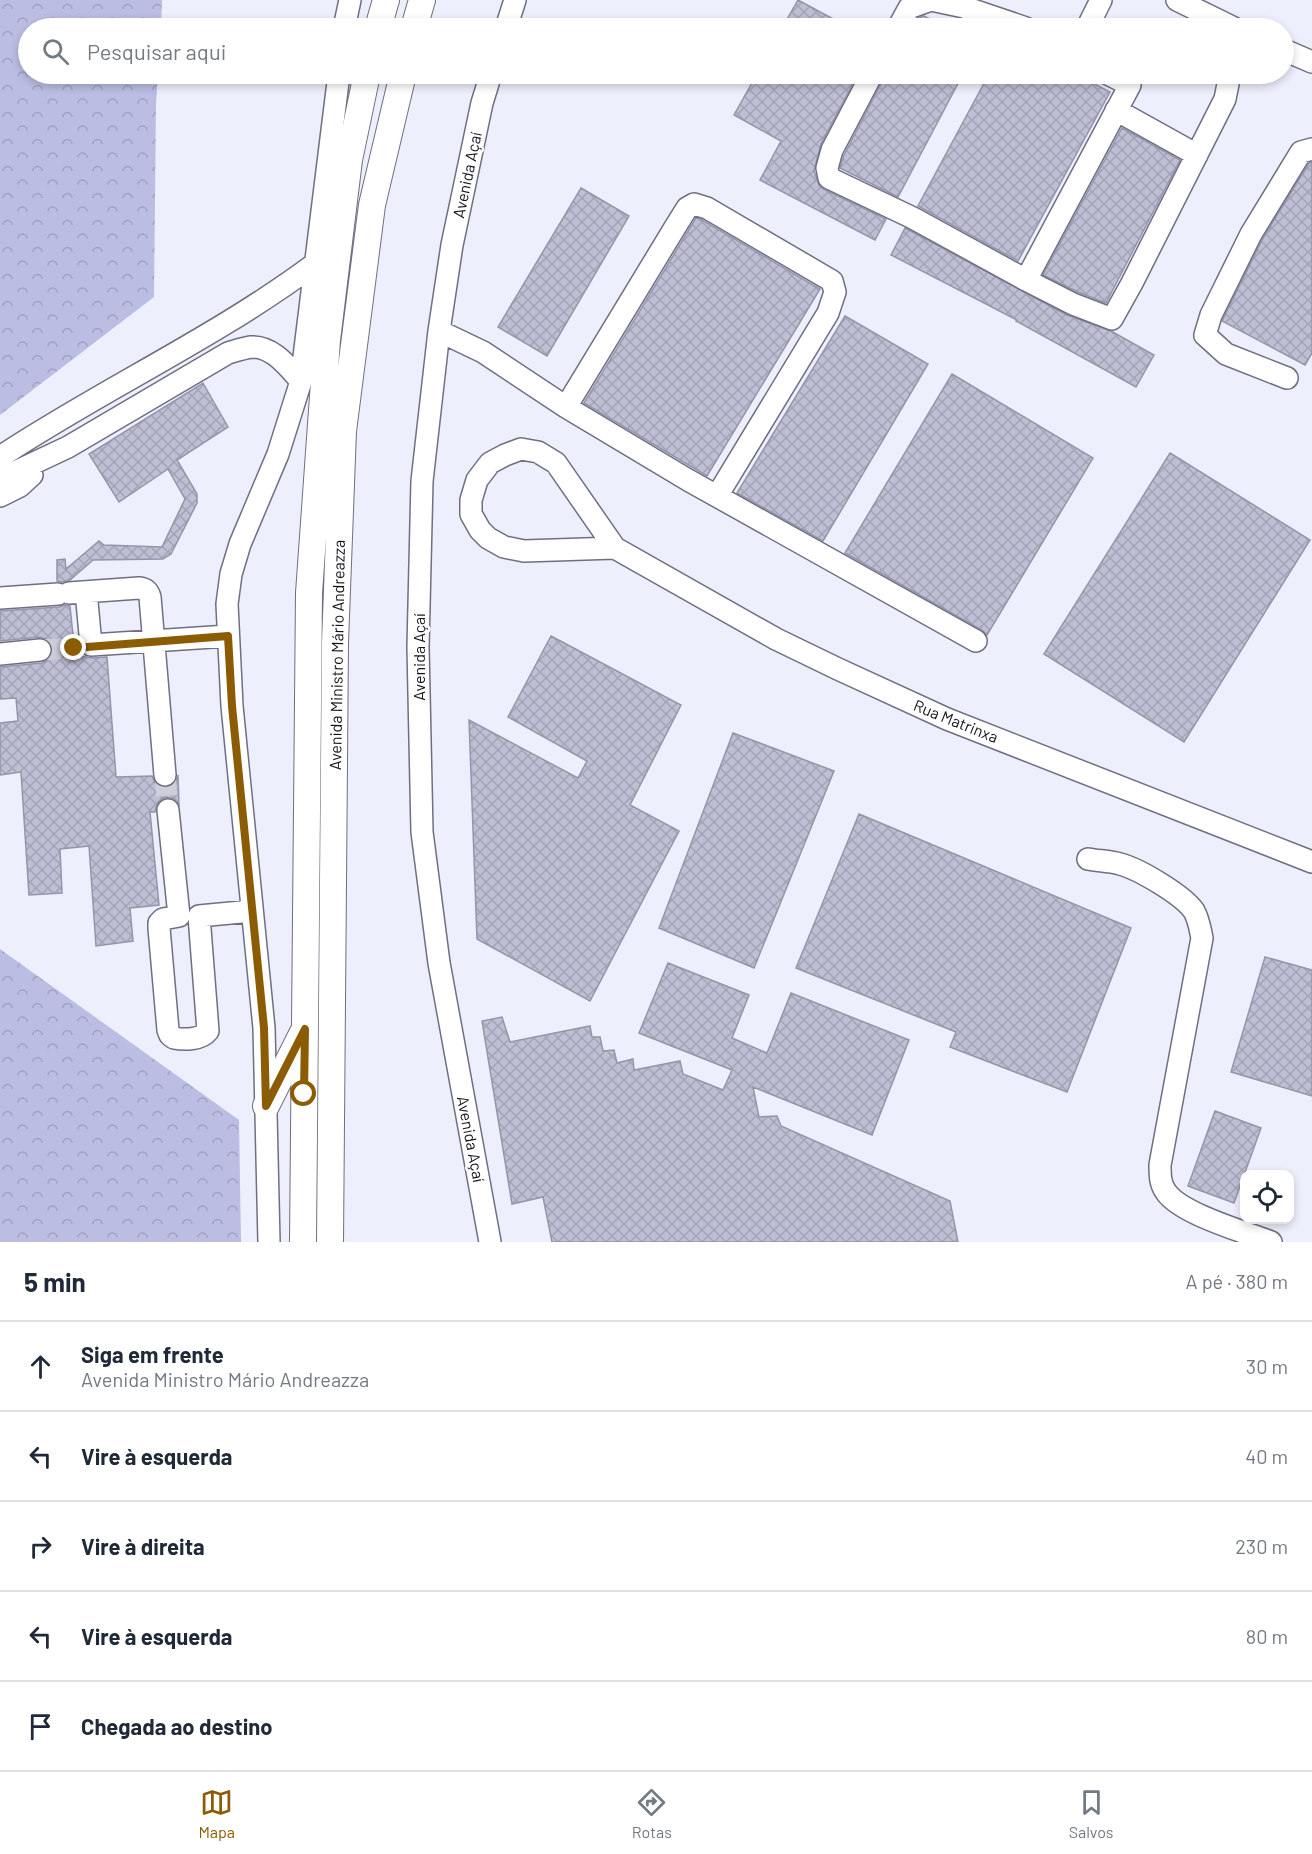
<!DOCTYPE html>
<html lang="pt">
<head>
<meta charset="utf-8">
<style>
  body { margin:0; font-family:Barlow,sans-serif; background:#f2f2f3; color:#1f2937 }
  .controls { position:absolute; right:18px; bottom:18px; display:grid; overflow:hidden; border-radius:12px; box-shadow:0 3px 9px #0003 }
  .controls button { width:54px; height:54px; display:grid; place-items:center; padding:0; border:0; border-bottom:2px solid #e0e1e3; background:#fff; color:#1f2937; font:30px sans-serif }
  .stop { position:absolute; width:18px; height:18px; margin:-14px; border:4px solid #8c5c04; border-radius:50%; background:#fff }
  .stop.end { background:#8c5c04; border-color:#fff; box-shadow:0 2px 6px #0008 }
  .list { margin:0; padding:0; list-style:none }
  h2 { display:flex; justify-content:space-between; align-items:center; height:78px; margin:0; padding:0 24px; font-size:26px }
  h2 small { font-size:20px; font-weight:400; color:#747a83 }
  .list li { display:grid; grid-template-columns:39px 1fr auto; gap:18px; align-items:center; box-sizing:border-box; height:90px; padding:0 24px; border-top:2px solid #e0e1e3 }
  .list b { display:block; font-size:22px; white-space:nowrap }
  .list p { margin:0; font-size:20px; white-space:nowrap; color:#747a83 }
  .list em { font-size:20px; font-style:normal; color:#747a83 }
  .icon { flex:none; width:33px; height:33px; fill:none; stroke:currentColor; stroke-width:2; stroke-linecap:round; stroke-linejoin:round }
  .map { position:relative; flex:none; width:1312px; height:1242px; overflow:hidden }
  .search { position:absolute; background:#fff; box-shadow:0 3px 9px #0003; left:18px; right:18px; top:18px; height:66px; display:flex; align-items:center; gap:15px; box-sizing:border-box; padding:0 21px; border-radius:33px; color:#747a83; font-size:22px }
  .sheet { height:528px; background:#fff }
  nav { display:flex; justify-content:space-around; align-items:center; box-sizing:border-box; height:84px; border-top:2px solid #e0e1e3; background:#fff; font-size:16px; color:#747a83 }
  nav a { display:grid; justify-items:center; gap:3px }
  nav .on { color:#8c5c04 }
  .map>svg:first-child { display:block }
  .forest { fill:url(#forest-crowns) }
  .building { fill:url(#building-cross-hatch); stroke:#9495aa; stroke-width:1.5 }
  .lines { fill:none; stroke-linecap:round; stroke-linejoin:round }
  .minor-tunnel { stroke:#cdceda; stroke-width:21; stroke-dasharray:21 10; stroke-linecap:butt }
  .minor-casing { stroke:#6e6f82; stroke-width:24 }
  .major-casing { stroke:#6e6f82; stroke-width:28 }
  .minor { stroke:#fff; stroke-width:21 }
  .major { stroke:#fff; stroke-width:26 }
  .route { stroke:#8c5c04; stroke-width:8 }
  .labels { text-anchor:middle; stroke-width:5; stroke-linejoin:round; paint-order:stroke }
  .street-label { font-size:16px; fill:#13131b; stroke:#fff }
</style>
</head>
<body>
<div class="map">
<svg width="1312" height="1242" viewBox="0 0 1312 1242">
  <defs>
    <pattern id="forest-crowns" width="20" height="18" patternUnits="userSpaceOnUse" patternTransform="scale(1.5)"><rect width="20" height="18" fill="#bbbde3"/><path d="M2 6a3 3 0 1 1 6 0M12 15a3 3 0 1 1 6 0" fill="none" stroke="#a0a2c2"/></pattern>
    <pattern id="building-cross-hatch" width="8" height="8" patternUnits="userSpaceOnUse" patternTransform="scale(1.5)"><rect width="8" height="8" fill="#bebfd4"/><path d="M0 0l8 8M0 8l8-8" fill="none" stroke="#a2a3b5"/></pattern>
  </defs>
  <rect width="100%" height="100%" fill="#eeeffc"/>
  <path class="forest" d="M 0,0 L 162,0 L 161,28 L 28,28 L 28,74 L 158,74 L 156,104 L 154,297 L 0,415 Z
    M 0,949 L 239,1120 L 241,1242 L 0,1242 Z"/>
  <path class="building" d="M 798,0 L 850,28 L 782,28 Z
    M 924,16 L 947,28 L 912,28 L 918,18 Z
    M 757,74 L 858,74 L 821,144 L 814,171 L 819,185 L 823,189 L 886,219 L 875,240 L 760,180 L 781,141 L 734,115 Z
    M 885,74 L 963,74 L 898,197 L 840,168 L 844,155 L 883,80 Z
    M 989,74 L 1076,74 L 1110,92 L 1018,261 L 918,206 Z
    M 1122,128 L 1180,160 L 1106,303 L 1078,292 L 1043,275 Z
    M 1312,162 L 1312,353 L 1305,365 L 1222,321 L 1262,240 L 1309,163 Z
    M 581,188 L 629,216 L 547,356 L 498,327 Z
    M 696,218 L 702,220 L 820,289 L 707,476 L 584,403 Z
    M 905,228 L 1067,315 L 1111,331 L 1154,355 L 1136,387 L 1016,321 L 1017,320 L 891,255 Z
    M 845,316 L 928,364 L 823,541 L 737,493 Z
    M 952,374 L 1093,458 L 987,635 L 982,630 L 845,553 Z
    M 203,383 L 228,427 L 177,460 L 197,494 L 197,503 L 171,554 L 163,559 L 93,560 L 70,580 L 62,582 L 57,581 L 57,560 L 65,559 L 66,569 L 99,541 L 104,545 L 162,547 L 185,499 L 168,469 L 119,502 L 89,454 Z
    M 1170,453 L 1310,540 L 1184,742 L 1044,654 Z
    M 65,605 L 70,606 L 75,655 L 92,658 L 107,657 L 116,777 L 152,776 L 155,783 L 159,786 L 165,788 L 173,785 L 176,781 L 178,775 L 179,805 L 174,799 L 166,797 L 161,799 L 157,804 L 155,812 L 150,812 L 159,905 L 130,908 L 133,941 L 96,946 L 89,846 L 60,849 L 62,893 L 29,895 L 21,772 L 0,775 L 0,723 L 18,721 L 16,698 L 0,699 L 0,667 L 42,663 L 48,660 L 51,656 L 53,649 L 50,642 L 46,639 L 39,637 L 0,641 L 0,611 L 59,607 Z
    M 551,636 L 681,705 L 630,805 L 679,831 L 590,1001 L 477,939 L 469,720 L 578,778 L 587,761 L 508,717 Z
    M 733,733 L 834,771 L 754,968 L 659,928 Z
    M 859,814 L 1131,928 L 1067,1092 L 950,1047 L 956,1032 L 796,968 Z
    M 1265,957 L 1312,970 L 1312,1096 L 1231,1072 Z
    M 668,963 L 749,995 L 732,1038 L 767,1053 L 791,993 L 909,1040 L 872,1135 L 753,1087 L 759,1117 L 777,1116 L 781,1126 L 950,1201 L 958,1242 L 552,1242 L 543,1197 L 512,1204 L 482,1021 L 502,1017 L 510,1042 L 590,1026 L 592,1037 L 600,1037 L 603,1051 L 614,1050 L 617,1063 L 633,1059 L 634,1070 L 680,1061 L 683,1074 L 723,1090 L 732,1070 L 639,1033 Z
    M 1215,1111 L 1261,1128 L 1234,1203 L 1188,1186 Z"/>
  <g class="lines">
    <path class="minor-tunnel" d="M 40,650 L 74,648
      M 165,775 L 168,810"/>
    <defs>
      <path id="minor" d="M 931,0 L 964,7 L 1026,28
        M 1177,0 L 1234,28
        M 344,28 L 350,0
        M 506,28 L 515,0
        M 898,28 L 909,8 L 931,0
        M 1087,28 L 1101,0
        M 1284,50 L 1312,62
        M 872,74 L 832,150 L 827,168 L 829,178 L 913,218 L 1026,280
        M 1108,74 L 1130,85 L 1026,280 L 1073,304 L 1112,319 L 1132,283 L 1225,99 L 1230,74
        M 1116,110 L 1197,155
        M 439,331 L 483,352 L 566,407 L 688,480 L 976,641
        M 1287,378 L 1226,354 L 1205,335 L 1211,315 L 1251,234 L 1301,152 L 1312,149
        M 566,407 L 674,229 L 687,208 L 694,204 L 707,208 L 832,281 L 835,292 L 828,313 L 717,496
        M 0,457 C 103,389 217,337 316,263
        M 0,479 L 68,447 L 228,353 C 235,351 244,348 251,347 C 273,346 288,367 301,381
        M 0,496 L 20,486 L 32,475
        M 615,548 L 524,551 L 504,547 L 488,538 L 480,530 L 471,514 L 471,500 L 477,480 L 490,463 L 505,455 L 521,449 L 538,452 L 556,463 L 615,548 L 776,639 L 838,669 L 947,719 L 1312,862
        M 88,592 L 87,602 L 91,645 L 228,636
        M 69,593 L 139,588 C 146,589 148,591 150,597 L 165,775
        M 0,598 L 58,594
        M 0,654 L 40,650
        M 168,810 L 179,916 L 163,919 L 159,923 L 159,928 L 168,1030 L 170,1035 L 174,1038 C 184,1040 201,1040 208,1031 L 199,916 L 252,911
        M 1088,859 C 1098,861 1110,861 1120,864 C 1139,869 1183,895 1194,911 C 1199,920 1200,929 1202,938 L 1160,1165 C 1160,1175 1160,1184 1166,1192 C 1181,1214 1245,1232 1271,1242
        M 269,1242 L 264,1028 L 232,706 L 227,604 L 231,574 L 240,544 L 278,454 L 301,381 L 339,74
        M 490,1242 L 439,963 L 422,832 L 418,647 L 422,481 L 439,331 L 452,245 L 482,103 L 491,74"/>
      <path id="major" d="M 378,28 L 386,0
        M 414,28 L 422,0
        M 266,1106 L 302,1034
        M 303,1242 L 309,593 L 327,340 L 349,160 L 367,74
        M 330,1242 L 335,643 L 343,431 L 372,205 L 403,74"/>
    </defs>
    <use href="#minor" class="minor-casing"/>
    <use href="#major" class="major-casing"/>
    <use href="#minor" class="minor"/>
    <use href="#major" class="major"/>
  </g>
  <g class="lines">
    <path class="route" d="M 74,648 L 228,636 L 232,706 L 264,1028 L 266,1106 L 305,1029 L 304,1094"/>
  </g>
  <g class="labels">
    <g class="street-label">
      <text transform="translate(467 175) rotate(-78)" y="6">Avenida Açaí</text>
      <text transform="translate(337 655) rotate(-89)" y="6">Avenida Ministro Mário Andreazza</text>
      <text transform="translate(419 657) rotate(-90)" y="6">Avenida Açaí</text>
      <text transform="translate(956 721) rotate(22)" y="6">Rua Matrinxa</text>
      <text transform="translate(471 1139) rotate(79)" y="6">Avenida Açaí</text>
    </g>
  </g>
</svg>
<div class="controls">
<button><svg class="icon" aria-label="locate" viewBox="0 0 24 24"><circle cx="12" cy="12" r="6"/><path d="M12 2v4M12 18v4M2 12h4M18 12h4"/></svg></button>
</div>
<div class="stop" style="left:304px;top:1094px"></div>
<div class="stop end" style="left:74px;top:648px"></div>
<div class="search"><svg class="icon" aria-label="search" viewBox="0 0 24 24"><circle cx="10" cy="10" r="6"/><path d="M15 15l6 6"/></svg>Pesquisar aqui</div>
</div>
<section class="sheet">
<h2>5 min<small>A pé · 380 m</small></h2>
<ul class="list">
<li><svg class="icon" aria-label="ahead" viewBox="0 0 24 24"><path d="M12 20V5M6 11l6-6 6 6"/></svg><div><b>Siga em frente</b><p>Avenida Ministro Mário Andreazza</p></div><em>30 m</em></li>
<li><svg class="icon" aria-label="left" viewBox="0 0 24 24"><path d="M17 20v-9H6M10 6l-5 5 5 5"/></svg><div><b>Vire à esquerda</b></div><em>40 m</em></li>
<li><svg class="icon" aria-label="right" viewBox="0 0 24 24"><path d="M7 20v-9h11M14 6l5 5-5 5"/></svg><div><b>Vire à direita</b></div><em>230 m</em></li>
<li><svg class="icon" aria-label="left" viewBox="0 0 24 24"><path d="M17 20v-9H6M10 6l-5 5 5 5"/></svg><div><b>Vire à esquerda</b></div><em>80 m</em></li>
<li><svg class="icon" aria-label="arrive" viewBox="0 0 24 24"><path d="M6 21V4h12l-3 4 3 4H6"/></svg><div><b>Chegada ao destino</b></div></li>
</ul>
</section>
<nav>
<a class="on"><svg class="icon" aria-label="map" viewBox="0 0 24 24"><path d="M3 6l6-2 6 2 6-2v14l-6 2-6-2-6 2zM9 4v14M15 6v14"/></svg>Mapa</a>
<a><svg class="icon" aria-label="directions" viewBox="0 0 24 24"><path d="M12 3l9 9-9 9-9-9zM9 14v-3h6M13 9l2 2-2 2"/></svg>Rotas</a>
<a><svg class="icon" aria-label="saved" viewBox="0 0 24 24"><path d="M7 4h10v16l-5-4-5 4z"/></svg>Salvos</a>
</nav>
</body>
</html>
